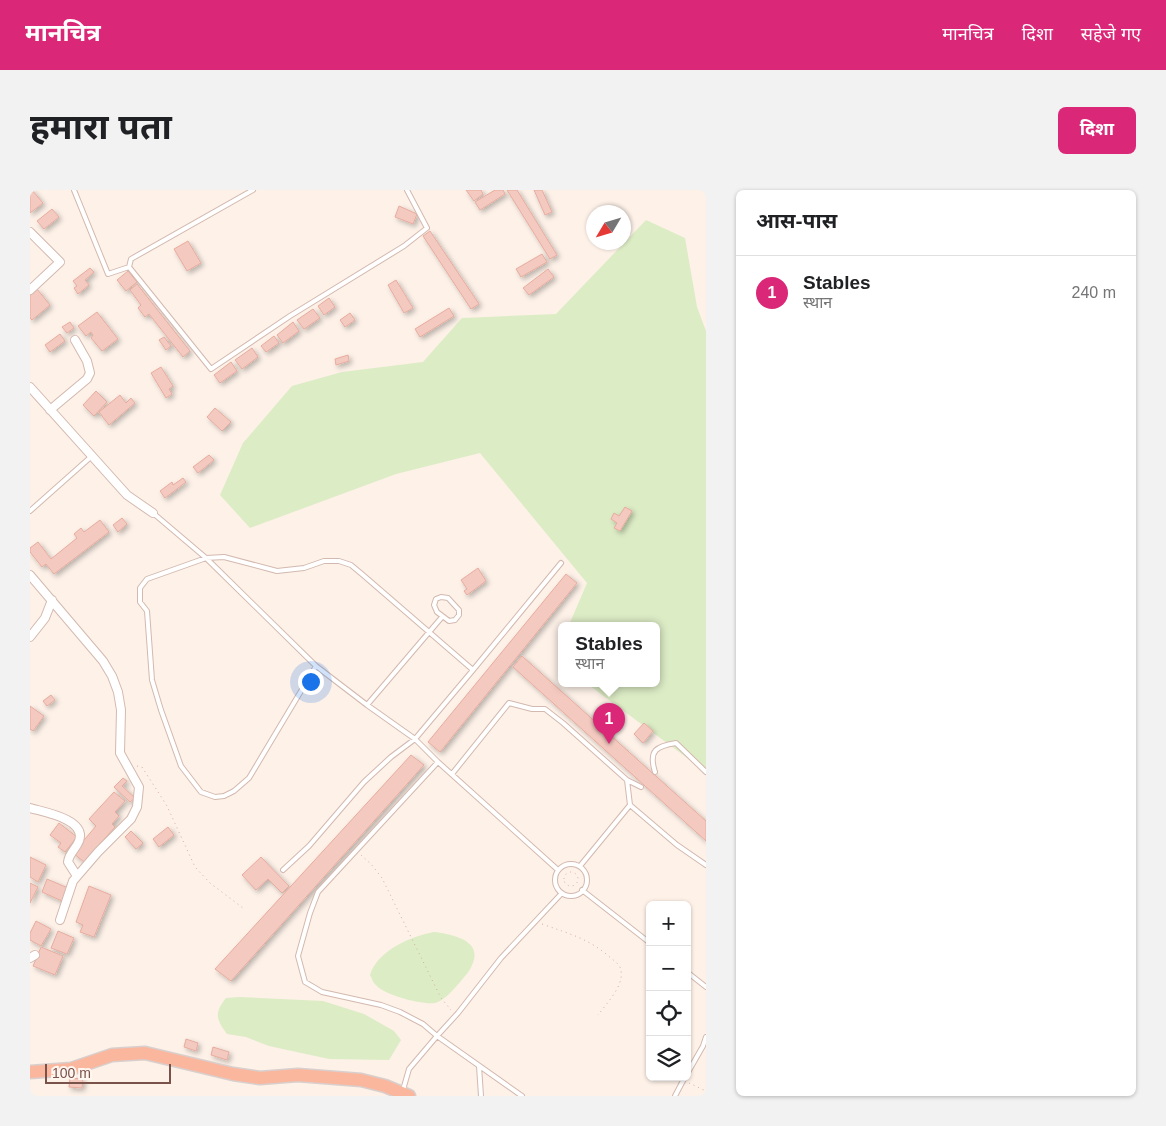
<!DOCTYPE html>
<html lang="hi">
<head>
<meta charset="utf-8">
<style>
  body { margin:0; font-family:Helvetica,"Noto Sans Devanagari",sans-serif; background:#f2f2f2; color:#202124 }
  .controls { position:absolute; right:15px; bottom:15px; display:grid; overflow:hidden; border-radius:8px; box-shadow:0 1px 4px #0004 }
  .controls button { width:45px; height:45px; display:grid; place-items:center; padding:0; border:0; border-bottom:1px solid #e0e0e0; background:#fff; color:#202124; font:25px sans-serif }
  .compass { position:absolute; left:556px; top:15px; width:45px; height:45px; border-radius:50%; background:#fff; box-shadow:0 1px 4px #0004; rotate:232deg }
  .scale { position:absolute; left:15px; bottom:12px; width:126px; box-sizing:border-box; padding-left:5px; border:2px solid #79524a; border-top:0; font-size:14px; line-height:18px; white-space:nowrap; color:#79524a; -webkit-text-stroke:4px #fff6ef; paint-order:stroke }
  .you { position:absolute; left:280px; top:491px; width:18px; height:18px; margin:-12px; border:4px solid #fff; border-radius:50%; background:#1a73e8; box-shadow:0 0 0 8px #1a73e833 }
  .badge { display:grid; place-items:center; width:32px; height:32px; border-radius:50%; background:#db2777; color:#fff; font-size:16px; font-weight:700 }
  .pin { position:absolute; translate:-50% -41px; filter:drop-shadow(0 1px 2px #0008) }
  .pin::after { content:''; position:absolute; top:26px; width:18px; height:15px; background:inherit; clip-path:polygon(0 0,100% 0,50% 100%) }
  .popup { position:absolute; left:528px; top:432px; width:102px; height:65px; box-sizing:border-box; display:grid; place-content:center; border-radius:8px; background:#fff; filter:drop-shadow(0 1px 4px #0005); font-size:16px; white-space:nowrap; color:#757577 }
  .popup b { font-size:19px; color:#202124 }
  .popup::after { content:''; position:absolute; left:50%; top:100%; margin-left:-10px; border:10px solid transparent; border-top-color:#fff }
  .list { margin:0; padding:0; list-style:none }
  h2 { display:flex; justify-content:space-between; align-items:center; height:65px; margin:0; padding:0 20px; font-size:21px }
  h2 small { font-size:16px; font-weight:400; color:#757577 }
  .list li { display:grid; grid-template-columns:32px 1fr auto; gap:15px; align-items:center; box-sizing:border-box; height:75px; padding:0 20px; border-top:1px solid #e0e0e0 }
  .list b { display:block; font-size:19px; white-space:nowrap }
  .list p { margin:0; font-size:16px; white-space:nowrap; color:#757577 }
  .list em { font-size:16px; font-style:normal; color:#757577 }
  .icon { flex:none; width:28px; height:28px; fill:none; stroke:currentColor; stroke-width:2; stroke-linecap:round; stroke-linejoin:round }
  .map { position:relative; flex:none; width:676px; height:906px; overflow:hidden; border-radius:8px }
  header { display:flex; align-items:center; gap:30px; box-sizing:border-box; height:70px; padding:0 25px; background:#db2777; color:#fff }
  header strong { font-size:24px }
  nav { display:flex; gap:28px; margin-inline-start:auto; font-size:18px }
  .intro { display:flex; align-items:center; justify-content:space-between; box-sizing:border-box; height:120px; padding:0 30px }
  h1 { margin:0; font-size:35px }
  .button { padding:12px 22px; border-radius:8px; background:#db2777; color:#fff; font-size:18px; font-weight:700 }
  main { display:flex; gap:30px; padding:0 30px }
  aside { flex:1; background:#fff; border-radius:8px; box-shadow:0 1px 4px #0004 }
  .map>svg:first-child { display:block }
  .green { fill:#dcecc5 }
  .building { fill:#f4c9bf; stroke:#e7ac9e; filter:url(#shadow) }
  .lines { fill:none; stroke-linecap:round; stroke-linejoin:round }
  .service-casing { stroke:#d3b9af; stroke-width:6 }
  .minor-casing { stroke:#d3b9af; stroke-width:10 }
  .trunk-casing { stroke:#d9cfcc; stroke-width:15 }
  .path { stroke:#d9aca1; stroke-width:1; stroke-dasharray:1 4; stroke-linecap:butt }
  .service { stroke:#fff; stroke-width:4 }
  .minor { stroke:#fff; stroke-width:8 }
  .trunk { stroke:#fbb69e; stroke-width:12 }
</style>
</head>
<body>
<header>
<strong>मानचित्र</strong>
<nav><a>मानचित्र</a><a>दिशा</a><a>सहेजे गए</a></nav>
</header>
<div class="intro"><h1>हमारा पता</h1><a class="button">दिशा</a></div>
<main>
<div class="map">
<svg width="676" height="906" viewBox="0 0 676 906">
  <defs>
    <filter id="shadow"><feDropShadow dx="2.5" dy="2.5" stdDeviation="2.5" flood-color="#0004"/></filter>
  </defs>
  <rect width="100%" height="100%" fill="#fdf1e8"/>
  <path class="green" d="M 616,30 L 655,48 L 667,117 L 676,141 L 676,582 L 556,493 L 626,493 L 626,435 L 539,435 L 557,393 L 450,263 L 366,284 L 220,338 L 190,305 L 213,253 L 262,196 L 312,182 L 393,172 L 432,128 L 526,124 Z
    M 404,742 C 421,744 454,750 442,775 C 440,781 435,786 431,791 C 425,798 414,811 405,813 C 392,815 354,805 346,795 C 343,793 342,788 340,785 C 347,761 381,746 404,742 Z
    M 210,807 L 293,811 L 334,824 L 364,841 L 371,850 L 359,870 L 299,869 L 239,856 L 216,847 L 197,844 C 186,829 184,823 196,808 Z"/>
  <path class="building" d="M 0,0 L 2,0 L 13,13 L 0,23 Z
    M 436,0 L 451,0 L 453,4 L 444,11 Z
    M 465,0 L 473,0 L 475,4 L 450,20 L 445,12 Z
    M 477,0 L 487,0 L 527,65 L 520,69 Z
    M 504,0 L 512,0 L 522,22 L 515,25 Z
    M 369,16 L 387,24 L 383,34 L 365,27 Z
    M 22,19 L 29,27 L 14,39 L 7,31 Z
    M 400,41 L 449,114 L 441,119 L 393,46 Z
    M 158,51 L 171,73 L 157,81 L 144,59 Z
    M 512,64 L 517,72 L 491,87 L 486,79 Z
    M 60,78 L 64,82 L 55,90 L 59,95 L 48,104 L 44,98 L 47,96 L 43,91 Z
    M 518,79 L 524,87 L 499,105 L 493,98 Z
    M 98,81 L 107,92 L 96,101 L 87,90 Z
    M 366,90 L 383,118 L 374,123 L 358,95 Z
    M 107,94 L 160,161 L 153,167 L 119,124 L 115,127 L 108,118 L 111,115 L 100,100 Z
    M 7,99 L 20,115 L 2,130 L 0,128 L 0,105 Z
    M 299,108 L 305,117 L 294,125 L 288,116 Z
    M 419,118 L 424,126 L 390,147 L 385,139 Z
    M 283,119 L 290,128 L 274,139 L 267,130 Z
    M 67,122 L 88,149 L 72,161 L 61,148 L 63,145 L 61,142 L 56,146 L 48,136 Z
    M 320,123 L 325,130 L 315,137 L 310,130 Z
    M 40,132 L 44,138 L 37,143 L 32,137 Z
    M 263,132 L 269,141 L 253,153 L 247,145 Z
    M 30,144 L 35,151 L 20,162 L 15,155 Z
    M 244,146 L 249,153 L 236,162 L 231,156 Z
    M 134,147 L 141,156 L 136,160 L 129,150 Z
    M 222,158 L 228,167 L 212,179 L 205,170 Z
    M 318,165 L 319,171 L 306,175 L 305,169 Z
    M 201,172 L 207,181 L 190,193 L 184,185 Z
    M 131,177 L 143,196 L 139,199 L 142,204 L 136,208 L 121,183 Z
    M 66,201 L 77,212 L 64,226 L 53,215 Z
    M 90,205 L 96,213 L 101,208 L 105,213 L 79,235 L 69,222 Z
    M 185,218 L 201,232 L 192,241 L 177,227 Z
    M 179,265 L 184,270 L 168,283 L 163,277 Z
    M 153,288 L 156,292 L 135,308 L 130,301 L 142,292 L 143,295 Z
    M 595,317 L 602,321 L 590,341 L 584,338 L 587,333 L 581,329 L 584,323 L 589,326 Z
    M 92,328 L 97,334 L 88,342 L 83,335 Z
    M 70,330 L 79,342 L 24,384 L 16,374 L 12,377 L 0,362 L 0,358 L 8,352 L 21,369 L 47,348 L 44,344 L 51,338 L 54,342 Z
    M 448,378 L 456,391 L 437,405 L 434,401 L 437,399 L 431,390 Z
    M 536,384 L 547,393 L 410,562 L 398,552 Z
    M 492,466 L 676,631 L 676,651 L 483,477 Z
    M 21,505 L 25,510 L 17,516 L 13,511 Z
    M 0,516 L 14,526 L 3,541 L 0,539 Z
    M 614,533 L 623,541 L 613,553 L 604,544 Z
    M 381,565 L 394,575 L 201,791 L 185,779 Z
    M 93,588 L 97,591 L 92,596 L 105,608 L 100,612 L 84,597 Z
    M 84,602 L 95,611 L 85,622 L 89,626 L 82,634 L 85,637 L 54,672 L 43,663 L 66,636 L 59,629 Z
    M 29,633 L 47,647 L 35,662 L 28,657 L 31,653 L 20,645 Z
    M 138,637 L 144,645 L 129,657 L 123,649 Z
    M 101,641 L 113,653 L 106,659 L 95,647 Z
    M 0,667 L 16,675 L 8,692 L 0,687 Z
    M 231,667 L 259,696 L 252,703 L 238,689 L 226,700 L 212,685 Z
    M 17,689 L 38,698 L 32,711 L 12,702 Z
    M 0,693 L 8,697 L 0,713 Z
    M 59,696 L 81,705 L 64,747 L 50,742 L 53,735 L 46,732 Z
    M 6,731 L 21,739 L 11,756 L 0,750 L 0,743 Z
    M 28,741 L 44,748 L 37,764 L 21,758 Z
    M 11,757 L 33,766 L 25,785 L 3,776 Z
    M 156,849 L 168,853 L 166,861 L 154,857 Z
    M 183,857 L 199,862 L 197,870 L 181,865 Z
    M 40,888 L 53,889 L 52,898 L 39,897 Z"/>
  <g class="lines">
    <defs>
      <path id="service" d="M 44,0 L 78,84 L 99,77 L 181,179 L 260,126 L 374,56 L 397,38 L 377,0
        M 99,77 L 101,69 L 223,0
        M 0,321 L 63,265
        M 123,323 L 176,368 L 286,476 L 337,515 L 385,549 L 408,572 L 528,680
        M 411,407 L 418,408 L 429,420 L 429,425 L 425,430 L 419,431 L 407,422 L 404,415 L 406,409 Z
        M 443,480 L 531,373
        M 337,515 L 412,427
        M 625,582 C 618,560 627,556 646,553 L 676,582
        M 422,584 L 479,513 L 502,519 L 515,519 L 533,533 L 597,590 L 600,615 L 647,655 L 676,675
        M 597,590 L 611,597
        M525 690a16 16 0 1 1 32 0a16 16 0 1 1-32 0Z
        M 550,676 L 600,615
        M 253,680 L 279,656 L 334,592 L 361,567 L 385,549 L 443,480 L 333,385 L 321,375 L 309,371 L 294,371 L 274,378 L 247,381 L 194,367 L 176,368 L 117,389 L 110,398 L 110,412 L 117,421 L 122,490 L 131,520 L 151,576 L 171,602 L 185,607 L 194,606 L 204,601 L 219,588 L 286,476
        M 552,700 L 620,753
        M 657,782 L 676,797
        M 449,876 L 451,906
        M 657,884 L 673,856 L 676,847
        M 373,900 L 379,879 L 407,846 L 393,834 L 370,822 L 351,815 L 292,802 L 275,792 L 268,766 L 280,723 L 288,702 L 408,572
        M 492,906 L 407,846 L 428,823 L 471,768 L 532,703
        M 645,906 L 655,887"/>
      <path id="minor" d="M 0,42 L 30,72 L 0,100
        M 0,197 L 97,305 L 123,323
        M 20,220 L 57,189 L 60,183 L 57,171 L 45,150
        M 0,385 L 73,471 L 82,486 L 88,502 L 91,520 L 90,563 L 109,597 L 107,617 L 101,629 L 68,662 L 43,691 L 30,730
        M 0,447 L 15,428 L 22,410
        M 0,618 C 13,622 57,629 49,651 C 46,659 39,663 38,672 L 47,686
        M 0,768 L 5,765"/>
      <path id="trunk" d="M 0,882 L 41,879 L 82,865 L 115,863 L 203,884 L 230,888 L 268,885 L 331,890 L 355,896 L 379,906"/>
    </defs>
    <use href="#service" class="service-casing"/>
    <use href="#minor" class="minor-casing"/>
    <use href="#trunk" class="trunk-casing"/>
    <path class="path" d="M 107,576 L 112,577 L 137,616 L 165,677 L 180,693 L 213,718
      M 331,665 L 341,674 L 352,688 L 411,808 L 421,820
      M534 689a7 7 0 1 1 14 0a7 7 0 1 1-14 0Z
      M 512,734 C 540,744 560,749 582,769 C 586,772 591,776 591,781 C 594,796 576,814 568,825
      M 659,893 L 676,901"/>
    <use href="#service" class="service"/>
    <use href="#minor" class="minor"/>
    <use href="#trunk" class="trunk"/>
  </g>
</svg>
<div class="controls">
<button>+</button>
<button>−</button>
<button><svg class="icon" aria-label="locate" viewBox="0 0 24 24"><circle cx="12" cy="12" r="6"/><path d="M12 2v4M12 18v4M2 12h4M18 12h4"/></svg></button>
<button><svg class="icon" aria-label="layers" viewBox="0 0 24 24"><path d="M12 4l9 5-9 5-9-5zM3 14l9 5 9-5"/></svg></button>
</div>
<svg class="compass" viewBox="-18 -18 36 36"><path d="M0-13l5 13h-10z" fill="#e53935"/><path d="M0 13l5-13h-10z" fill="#757577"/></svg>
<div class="scale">100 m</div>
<div class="you"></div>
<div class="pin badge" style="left:579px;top:554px">1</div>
<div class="popup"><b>Stables</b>स्थान</div>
</div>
<aside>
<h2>आस-पास<small></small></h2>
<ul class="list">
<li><span class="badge">1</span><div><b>Stables</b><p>स्थान</p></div><em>240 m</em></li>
</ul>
</aside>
</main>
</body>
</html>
